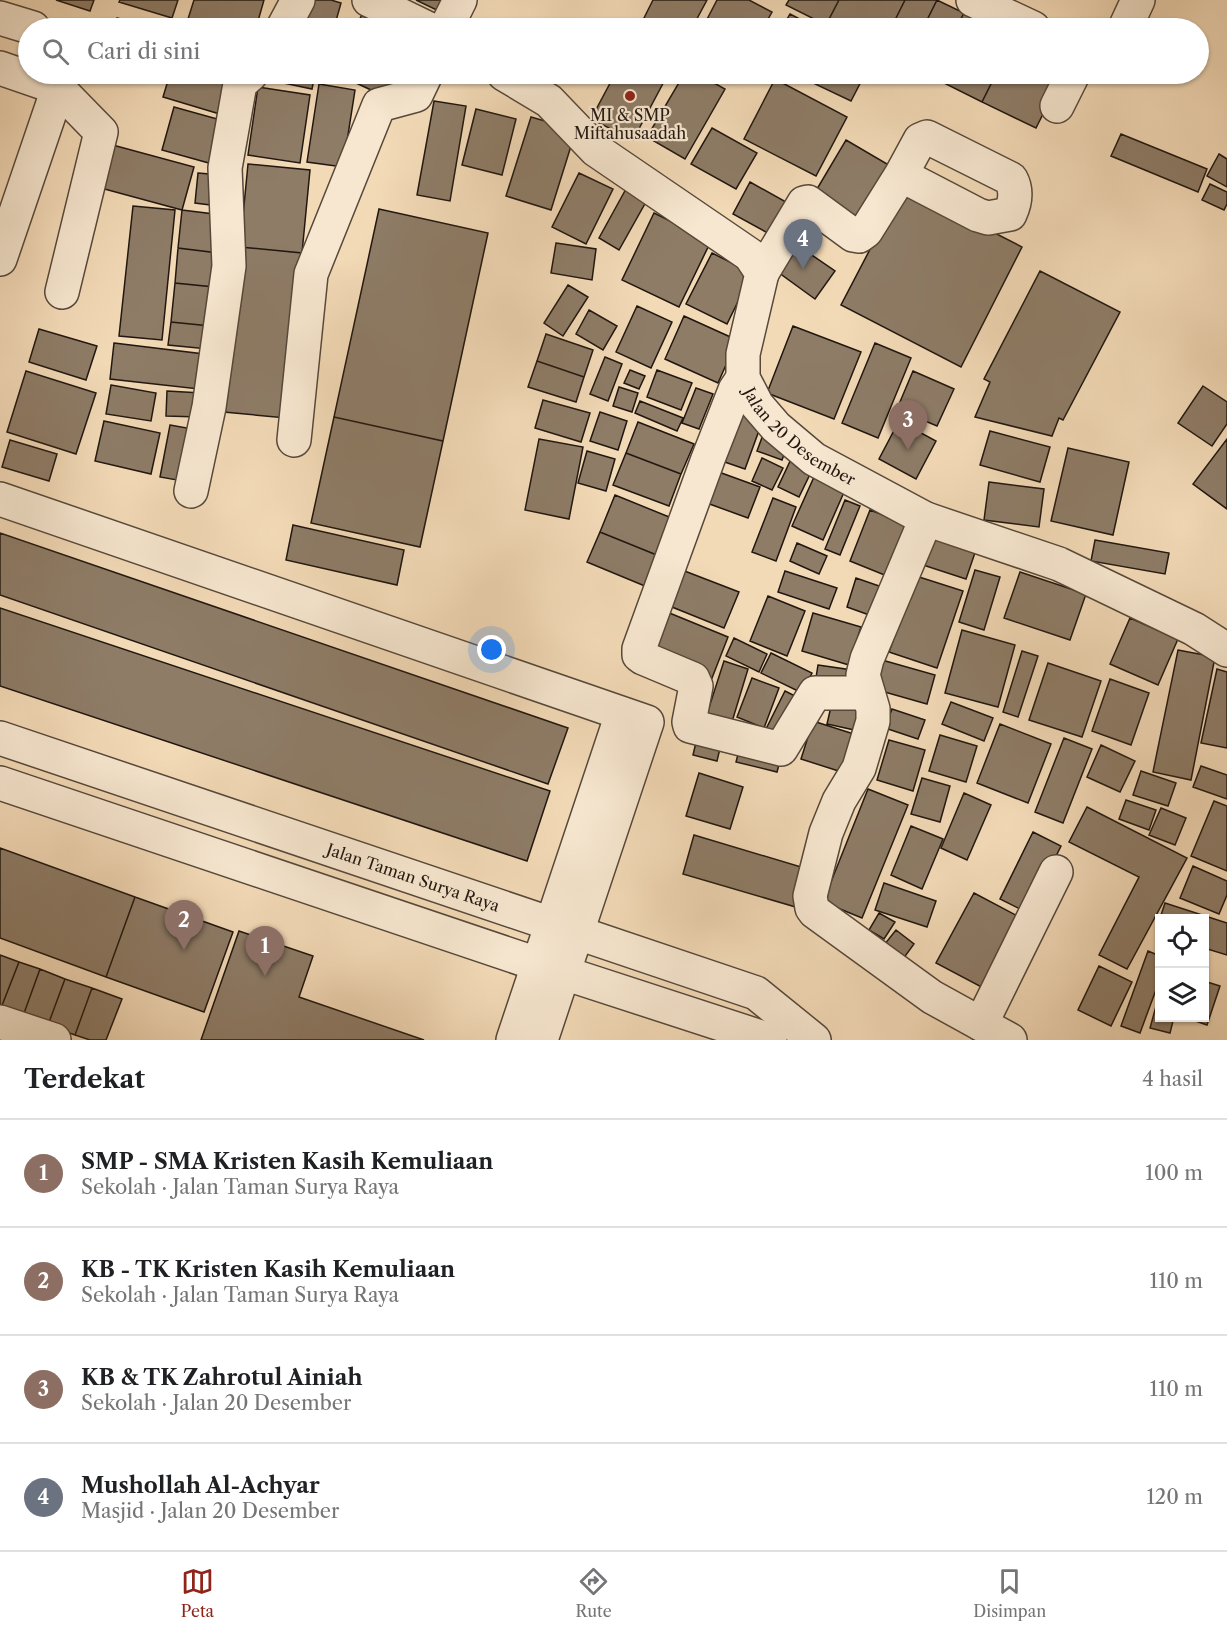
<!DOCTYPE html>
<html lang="id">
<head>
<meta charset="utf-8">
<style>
  body { margin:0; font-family:"Libre Caslon Text",serif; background:#f6f6f6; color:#202124 }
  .controls { position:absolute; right:18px; bottom:18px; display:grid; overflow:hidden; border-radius:0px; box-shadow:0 2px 4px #0004 }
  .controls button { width:54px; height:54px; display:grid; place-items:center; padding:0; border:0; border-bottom:2px solid #e0e0e0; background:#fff; color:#202124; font:30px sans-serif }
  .you { position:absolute; left:492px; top:650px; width:21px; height:21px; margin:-15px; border:4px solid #fff; border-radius:50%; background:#1a73e8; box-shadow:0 0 0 9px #1a73e833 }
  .badge { display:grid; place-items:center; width:39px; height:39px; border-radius:50%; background:#8f2418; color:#fff; font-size:20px; font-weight:700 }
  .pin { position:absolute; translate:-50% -50px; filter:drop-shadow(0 2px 3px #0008) }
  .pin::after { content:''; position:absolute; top:32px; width:21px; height:18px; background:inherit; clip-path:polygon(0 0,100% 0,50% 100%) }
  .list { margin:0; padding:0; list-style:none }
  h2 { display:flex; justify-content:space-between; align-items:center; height:78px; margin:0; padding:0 24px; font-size:26px }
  h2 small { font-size:20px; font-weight:400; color:#757577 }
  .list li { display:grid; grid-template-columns:39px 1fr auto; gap:18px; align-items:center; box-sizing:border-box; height:108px; padding:0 24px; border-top:2px solid #e0e0e0 }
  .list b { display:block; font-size:22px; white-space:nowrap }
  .list p { margin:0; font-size:20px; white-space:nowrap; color:#757577 }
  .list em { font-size:20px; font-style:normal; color:#757577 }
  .icon { flex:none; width:33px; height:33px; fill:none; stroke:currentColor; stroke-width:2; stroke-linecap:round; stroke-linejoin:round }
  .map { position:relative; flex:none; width:1227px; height:1040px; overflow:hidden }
  .search { position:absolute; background:#fff; box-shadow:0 2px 4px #0004; left:18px; right:18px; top:18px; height:66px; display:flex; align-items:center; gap:15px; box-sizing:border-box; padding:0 21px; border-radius:33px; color:#757577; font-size:22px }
  .sheet { height:510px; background:#fff }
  nav { display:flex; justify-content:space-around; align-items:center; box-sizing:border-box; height:84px; border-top:2px solid #e0e0e0; background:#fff; font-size:16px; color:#757577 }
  nav a { display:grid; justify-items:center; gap:3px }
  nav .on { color:#8f2418 }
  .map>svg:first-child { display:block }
  .building { fill:#8e7c67; stroke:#211710; stroke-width:1.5 }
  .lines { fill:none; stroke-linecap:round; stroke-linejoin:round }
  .minor-casing { stroke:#56483a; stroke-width:36 }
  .minor { stroke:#f7e7d0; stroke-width:33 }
  .poi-dot { fill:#8f2418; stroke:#f7e7d0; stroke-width:2 }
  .labels { text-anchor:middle; stroke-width:4.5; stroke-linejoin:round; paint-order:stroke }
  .poi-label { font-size:16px; fill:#211710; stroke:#f7e7d0 }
  .street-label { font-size:16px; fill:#211710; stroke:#f7e7d0 }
</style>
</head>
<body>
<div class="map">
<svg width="1227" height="1040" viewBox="0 0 1227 1040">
  <rect width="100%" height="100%" fill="#f3dab7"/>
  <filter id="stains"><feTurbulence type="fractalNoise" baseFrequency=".00333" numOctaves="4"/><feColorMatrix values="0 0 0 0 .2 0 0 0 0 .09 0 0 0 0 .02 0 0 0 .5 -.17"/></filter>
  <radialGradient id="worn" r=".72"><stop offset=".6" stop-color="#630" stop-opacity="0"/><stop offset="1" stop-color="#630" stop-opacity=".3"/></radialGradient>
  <path class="building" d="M 56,0 L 94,0 L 90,11 Z
    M 120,0 L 178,0 L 172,18 L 119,2 Z
    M 194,0 L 264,0 L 256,28 L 223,28 L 188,19 Z
    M 302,0 L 331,0 L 341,3 L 334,28 L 301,28 Z
    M 416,0 L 452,0 L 445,14 Z
    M 653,0 L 707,0 L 692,28 L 639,28 Z
    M 717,0 L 749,0 L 772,12 L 763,28 L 706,28 L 703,27 Z
    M 789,0 L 839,0 L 826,25 L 786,5 Z
    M 839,0 L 905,0 L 891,28 L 833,28 L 826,25 Z
    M 905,0 L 937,0 L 923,28 L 891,28 Z
    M 937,0 L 964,13 L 956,28 L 923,28 Z
    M 365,9 L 407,28 L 355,28 Z
    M 964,13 L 996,28 L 956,28 Z
    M 790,14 L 817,28 L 782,28 Z
    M 117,18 L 156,28 L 114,28 Z
    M 170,74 L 213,74 L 234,80 L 223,115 L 163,97 Z
    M 276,74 L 315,74 L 312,89 L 274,81 Z
    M 337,74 L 400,74 L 388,98 Z
    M 615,74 L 668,74 L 633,140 L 591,119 Z
    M 684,74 L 698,74 L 725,89 L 685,159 L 647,137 Z
    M 718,74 L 739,74 L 735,82 Z
    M 790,74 L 808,74 L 804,81 Z
    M 818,74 L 865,74 L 851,101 L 813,83 Z
    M 934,74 L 996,74 L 982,102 L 932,77 Z
    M 996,74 L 1063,74 L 1036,128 L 982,102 Z
    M 775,79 L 847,117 L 816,176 L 744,139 Z
    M 319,84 L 355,90 L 343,167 L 307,162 Z
    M 258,87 L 310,95 L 300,163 L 248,155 Z
    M 434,101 L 466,106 L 450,201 L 417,195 Z
    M 174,107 L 228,122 L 216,165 L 162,150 Z
    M 476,109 L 516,119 L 502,175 L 462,165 Z
    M 531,117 L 576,130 L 551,210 L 506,196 Z
    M 712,128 L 757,153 L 736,189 L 691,164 Z
    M 1121,134 L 1207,169 L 1198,192 L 1111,156 Z
    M 846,140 L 899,171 L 868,225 L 814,194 Z
    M 109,144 L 194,167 L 182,210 L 97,187 Z
    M 1219,154 L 1227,159 L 1227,187 L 1207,176 Z
    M 248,164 L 310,170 L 302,253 L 240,247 Z
    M 198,173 L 221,175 L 218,206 L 195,203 Z
    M 579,173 L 613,189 L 586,244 L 552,227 Z
    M 750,182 L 795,207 L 777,238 L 733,214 Z
    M 1210,184 L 1227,192 L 1227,204 L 1224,210 L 1202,200 Z
    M 903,186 L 1022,247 L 961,367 L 841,305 Z
    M 626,189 L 647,200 L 619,250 L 599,238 Z
    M 133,206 L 175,210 L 162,340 L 119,336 Z
    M 379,209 L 488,233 L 443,441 L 334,417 Z
    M 182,210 L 222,215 L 218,253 L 178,248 Z
    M 654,213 L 711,241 L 679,307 L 622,280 Z
    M 790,240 L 835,271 L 815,299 L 771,267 Z
    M 556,243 L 596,249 L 592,280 L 551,273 Z
    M 240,247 L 302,253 L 286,418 L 224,412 Z
    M 178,248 L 218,253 L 214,287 L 175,283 Z
    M 712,253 L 752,273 L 727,324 L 686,304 Z
    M 1040,271 L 1120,312 L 1063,420 L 1059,418 L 1052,436 L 975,417 L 990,382 L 984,379 Z
    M 175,283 L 214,287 L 210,326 L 171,322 Z
    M 568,285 L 588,297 L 563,336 L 544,323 Z
    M 637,306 L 672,322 L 651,368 L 616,352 Z
    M 589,310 L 617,326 L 603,350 L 576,334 Z
    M 684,316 L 737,340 L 718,383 L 665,359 Z
    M 171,322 L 210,326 L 208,349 L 168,345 Z
    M 793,326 L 861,352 L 834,419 L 767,393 Z
    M 39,329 L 97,346 L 86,380 L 29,362 Z
    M 546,334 L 593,350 L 584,377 L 537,361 Z
    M 114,343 L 204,354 L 199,389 L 110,379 Z
    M 875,343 L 911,358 L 878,438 L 842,423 Z
    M 605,357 L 622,364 L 608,401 L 590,394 Z
    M 537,361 L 584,377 L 576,402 L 528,387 Z
    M 630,370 L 645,376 L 639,389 L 624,383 Z
    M 657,370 L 692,383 L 681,410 L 647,397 Z
    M 26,371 L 96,393 L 76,454 L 7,432 Z
    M 913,371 L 954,389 L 937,426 L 897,409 Z
    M 111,385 L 156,393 L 151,421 L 106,414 Z
    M 1203,386 L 1227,402 L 1227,424 L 1212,446 L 1178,423 Z
    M 619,387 L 638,393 L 632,412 L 613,406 Z
    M 696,388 L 713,394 L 699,429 L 682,423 Z
    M 167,391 L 201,393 L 199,417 L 166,416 Z
    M 543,400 L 590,413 L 581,442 L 535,428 Z
    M 640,401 L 683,418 L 677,431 L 635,413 Z
    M 736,404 L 765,414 L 745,469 L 716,459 Z
    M 600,412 L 627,421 L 618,450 L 590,441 Z
    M 334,417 L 443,441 L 420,547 L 311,523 Z
    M 104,421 L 160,433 L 151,474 L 95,461 Z
    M 899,421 L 936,441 L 916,479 L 879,459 Z
    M 638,422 L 694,444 L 681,474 L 626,453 Z
    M 170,425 L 198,430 L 188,482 L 160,477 Z
    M 990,431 L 1050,447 L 1040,482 L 980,465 Z
    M 764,432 L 789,441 L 782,460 L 757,451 Z
    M 539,439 L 583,447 L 569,519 L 525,510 Z
    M 1227,439 L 1227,509 L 1193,484 Z
    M 10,440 L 57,454 L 49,481 L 2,467 Z
    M 1068,448 L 1129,462 L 1113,535 L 1051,521 Z
    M 587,451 L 615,459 L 606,491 L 578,483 Z
    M 626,453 L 681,474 L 669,506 L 613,485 Z
    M 792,457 L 813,468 L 799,497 L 778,487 Z
    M 762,458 L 783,468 L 772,490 L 752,481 Z
    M 716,471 L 760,487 L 748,518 L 704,502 Z
    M 814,477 L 845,490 L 823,540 L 792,526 Z
    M 989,482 L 1044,489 L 1039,527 L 984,520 Z
    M 615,495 L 679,521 L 664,558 L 600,532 Z
    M 773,498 L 796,507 L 776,561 L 752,552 Z
    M 845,500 L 860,506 L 840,555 L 825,549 Z
    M 870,510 L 907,524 L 887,576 L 850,561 Z
    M 293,525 L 404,550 L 397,585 L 286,560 Z
    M 932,525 L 979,541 L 966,579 L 920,564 Z
    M 600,532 L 664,558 L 652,589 L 587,562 Z
    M 0,533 L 568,728 L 548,784 L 0,595 Z
    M 1095,540 L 1169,553 L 1165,574 L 1091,561 Z
    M 797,543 L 827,556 L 819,574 L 790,561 Z
    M 682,570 L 739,592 L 724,628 L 667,605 Z
    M 975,570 L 1000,577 L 984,630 L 959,622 Z
    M 785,571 L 837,588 L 829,609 L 778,592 Z
    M 1020,572 L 1086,594 L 1070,640 L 1004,618 Z
    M 916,576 L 963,591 L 937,668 L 889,652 Z
    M 856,578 L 882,587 L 872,616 L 847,607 Z
    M 768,596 L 805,611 L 787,656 L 750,641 Z
    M 0,608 L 550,791 L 527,861 L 0,686 Z
    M 667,612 L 728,637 L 712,678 L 650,652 Z
    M 813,613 L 861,627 L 849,665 L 802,651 Z
    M 1130,618 L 1178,639 L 1158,685 L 1110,664 Z
    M 962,630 L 1015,645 L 998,707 L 945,693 Z
    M 734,638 L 767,654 L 759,672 L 726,656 Z
    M 1178,650 L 1215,657 L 1191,780 L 1153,772 Z
    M 1022,651 L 1038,656 L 1018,717 L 1003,712 Z
    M 771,653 L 812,673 L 802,693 L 761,673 Z
    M 882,660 L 935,675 L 927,704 L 874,689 Z
    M 724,661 L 748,669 L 731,725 L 706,717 Z
    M 1048,663 L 1101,681 L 1082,737 L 1029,720 Z
    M 818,665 L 859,671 L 856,689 L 815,684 Z
    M 1217,669 L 1227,672 L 1227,748 L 1201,743 Z
    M 752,678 L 779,688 L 764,728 L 737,717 Z
    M 1110,679 L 1149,693 L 1131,745 L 1092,731 Z
    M 785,691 L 803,700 L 782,740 L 765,731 Z
    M 833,698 L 865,705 L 859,731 L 827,724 Z
    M 951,702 L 993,718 L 984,741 L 942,724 Z
    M 892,709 L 925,720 L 918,739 L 885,728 Z
    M 813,721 L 860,736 L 848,774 L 801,759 Z
    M 1000,724 L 1051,744 L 1028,803 L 977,783 Z
    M 698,734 L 722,740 L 717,761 L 693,755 Z
    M 940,735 L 977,746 L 966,782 L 929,771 Z
    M 1064,738 L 1092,749 L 1063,823 L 1035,812 Z
    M 889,740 L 925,750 L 913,791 L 877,780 Z
    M 741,743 L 782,753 L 777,772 L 736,762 Z
    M 1101,745 L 1135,761 L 1120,792 L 1087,777 Z
    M 1201,766 L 1227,775 L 1227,799 L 1193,787 Z
    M 1141,771 L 1176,783 L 1168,806 L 1133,795 Z
    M 699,773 L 743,787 L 730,829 L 686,816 Z
    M 922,778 L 950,786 L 940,822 L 911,814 Z
    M 868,789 L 908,805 L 862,918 L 823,902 Z
    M 964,793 L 991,805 L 967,860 L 941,848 Z
    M 1126,800 L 1156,810 L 1149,830 L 1119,819 Z
    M 1214,801 L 1227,806 L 1227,871 L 1191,856 Z
    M 1087,807 L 1187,858 L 1127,969 L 1099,955 L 1139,877 L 1069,842 Z
    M 1161,808 L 1186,818 L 1175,845 L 1149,835 Z
    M 911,826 L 943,839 L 922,889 L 891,875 Z
    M 1033,832 L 1061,846 L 1028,913 L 1000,899 Z
    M 694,835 L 811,870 L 799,908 L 683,874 Z
    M 0,848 L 135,897 L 106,977 L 0,938 Z
    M 1193,866 L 1227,881 L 1227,895 L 1219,914 L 1180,898 Z
    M 884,883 L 936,901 L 927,927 L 875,910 Z
    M 974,893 L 1027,921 L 989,991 L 936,963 Z
    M 135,897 L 233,932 L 204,1012 L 106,977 Z
    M 1165,903 L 1227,923 L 1227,955 L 1204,948 L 1204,918 L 1160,918 Z
    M 879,913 L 895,922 L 884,939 L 869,930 Z
    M 896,930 L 914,944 L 903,959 L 884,945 Z
    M 239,931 L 313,956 L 299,997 L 424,1040 L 201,1040 Z
    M 1148,951 L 1160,956 L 1160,979 L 1140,1033 L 1121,1026 Z
    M 0,955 L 19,962 L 1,1008 L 0,1007 Z
    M 19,962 L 40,969 L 23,1016 L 1,1008 Z
    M 1099,966 L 1132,982 L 1111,1026 L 1078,1010 Z
    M 40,969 L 65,979 L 48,1025 L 23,1016 Z
    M 65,979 L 92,988 L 75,1035 L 48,1025 Z
    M 1204,981 L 1220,986 L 1207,1025 L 1184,1017 L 1204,1017 Z
    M 92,988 L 122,999 L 106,1040 L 90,1040 L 75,1035 Z
    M 1160,992 L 1160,1017 L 1174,1017 L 1170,1033 L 1150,1028 Z"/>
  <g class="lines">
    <defs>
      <g id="minor">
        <path d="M 369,0 L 427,28"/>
        <path d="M 973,0 L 1033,28"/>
        <path d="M 0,18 L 33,28"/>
        <path d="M 283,28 L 298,0"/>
        <path d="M 446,28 L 460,0"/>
        <path d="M 1125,28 L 1138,0"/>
        <path d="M 0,68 L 58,88 L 101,132 L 62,292"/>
        <path id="s1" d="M 504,74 L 549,101 L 596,150 L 750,255 L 762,273 L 743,354 L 743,378 L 757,405 L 776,427 L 814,459 L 926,519 L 1059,564 L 1194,629 L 1227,650"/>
        <path d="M 1057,106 L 1073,74"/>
        <path d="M 0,259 L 63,74"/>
        <path d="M 762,273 L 804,203 L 808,202 L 853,235 L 859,236 L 866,231 L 901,175 L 920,140 L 927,137 L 1011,179 C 1017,190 1015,203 1010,214 L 988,218 L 978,215 L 901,175"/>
        <path d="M 743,378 L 735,390 L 708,459 L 639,649 L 639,655 L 643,658 L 693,679 L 696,686 L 689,722 L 690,726 L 781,749 L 815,693 L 868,693"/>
        <path d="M 294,440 L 311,274 L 379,105 L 416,95 L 426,74"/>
        <path d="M 191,491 L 209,407 L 229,266 L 225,168 L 240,84 L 251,74"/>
        <path d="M 0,499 L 647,722 L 541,1040"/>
        <path d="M 926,519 L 867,659 L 863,675 L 873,709 L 873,721 L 859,768 L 839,801 L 826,833 L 810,896 L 812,908 L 815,912 L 932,997 L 1010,1040"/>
        <path id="s2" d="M 0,738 L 756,993 L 814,1040"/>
        <path d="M 0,783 L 564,973 L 770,1040"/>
        <path d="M 0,1022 L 54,1040"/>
        <path d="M 981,1024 L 1056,872"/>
        <path d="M 513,1040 L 622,714"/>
      </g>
    </defs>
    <use href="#minor" class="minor-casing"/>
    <use href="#minor" class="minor"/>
  </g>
  <circle class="poi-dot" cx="630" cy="96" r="6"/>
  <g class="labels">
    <g class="poi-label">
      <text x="630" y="121">MI &amp; SMP<tspan x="630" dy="18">Miftahusaadah</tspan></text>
    </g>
    <g class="street-label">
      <text dy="6" stroke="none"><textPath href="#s1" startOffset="519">Jalan 20 Desember</textPath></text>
      <text dy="6" stroke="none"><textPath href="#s2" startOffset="436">Jalan Taman Surya Raya</textPath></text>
    </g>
  </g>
  <rect width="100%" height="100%" filter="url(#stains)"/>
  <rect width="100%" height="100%" fill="url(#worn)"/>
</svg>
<div class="controls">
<button><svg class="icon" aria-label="locate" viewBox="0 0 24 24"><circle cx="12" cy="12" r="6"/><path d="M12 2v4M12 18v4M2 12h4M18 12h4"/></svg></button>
<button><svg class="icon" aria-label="layers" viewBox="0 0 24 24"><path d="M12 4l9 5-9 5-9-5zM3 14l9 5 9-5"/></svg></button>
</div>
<div class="you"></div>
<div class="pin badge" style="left:265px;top:976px;background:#8d6e63">1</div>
<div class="pin badge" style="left:184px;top:950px;background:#8d6e63">2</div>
<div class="pin badge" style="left:908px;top:450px;background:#8d6e63">3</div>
<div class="pin badge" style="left:803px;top:269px;background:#6b7280">4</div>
<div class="search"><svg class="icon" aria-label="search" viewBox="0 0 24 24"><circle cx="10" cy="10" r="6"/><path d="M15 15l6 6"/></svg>Cari di sini</div>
</div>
<section class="sheet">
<h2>Terdekat<small>4 hasil</small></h2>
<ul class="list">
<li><span class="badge" style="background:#8d6e63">1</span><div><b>SMP - SMA Kristen Kasih Kemuliaan</b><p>Sekolah · Jalan Taman Surya Raya</p></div><em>100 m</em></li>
<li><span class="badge" style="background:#8d6e63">2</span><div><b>KB - TK Kristen Kasih Kemuliaan</b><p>Sekolah · Jalan Taman Surya Raya</p></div><em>110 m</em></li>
<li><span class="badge" style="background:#8d6e63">3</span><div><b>KB &amp; TK Zahrotul Ainiah</b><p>Sekolah · Jalan 20 Desember</p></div><em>110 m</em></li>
<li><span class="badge" style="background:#6b7280">4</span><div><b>Mushollah Al-Achyar</b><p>Masjid · Jalan 20 Desember</p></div><em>120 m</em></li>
</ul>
</section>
<nav>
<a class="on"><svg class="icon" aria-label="map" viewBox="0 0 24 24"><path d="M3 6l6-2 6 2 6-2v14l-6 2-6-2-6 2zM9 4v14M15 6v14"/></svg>Peta</a>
<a><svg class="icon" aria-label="directions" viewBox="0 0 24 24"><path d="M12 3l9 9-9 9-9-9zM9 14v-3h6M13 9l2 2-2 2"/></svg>Rute</a>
<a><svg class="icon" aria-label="saved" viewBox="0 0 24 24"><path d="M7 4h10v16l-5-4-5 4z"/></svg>Disimpan</a>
</nav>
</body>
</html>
